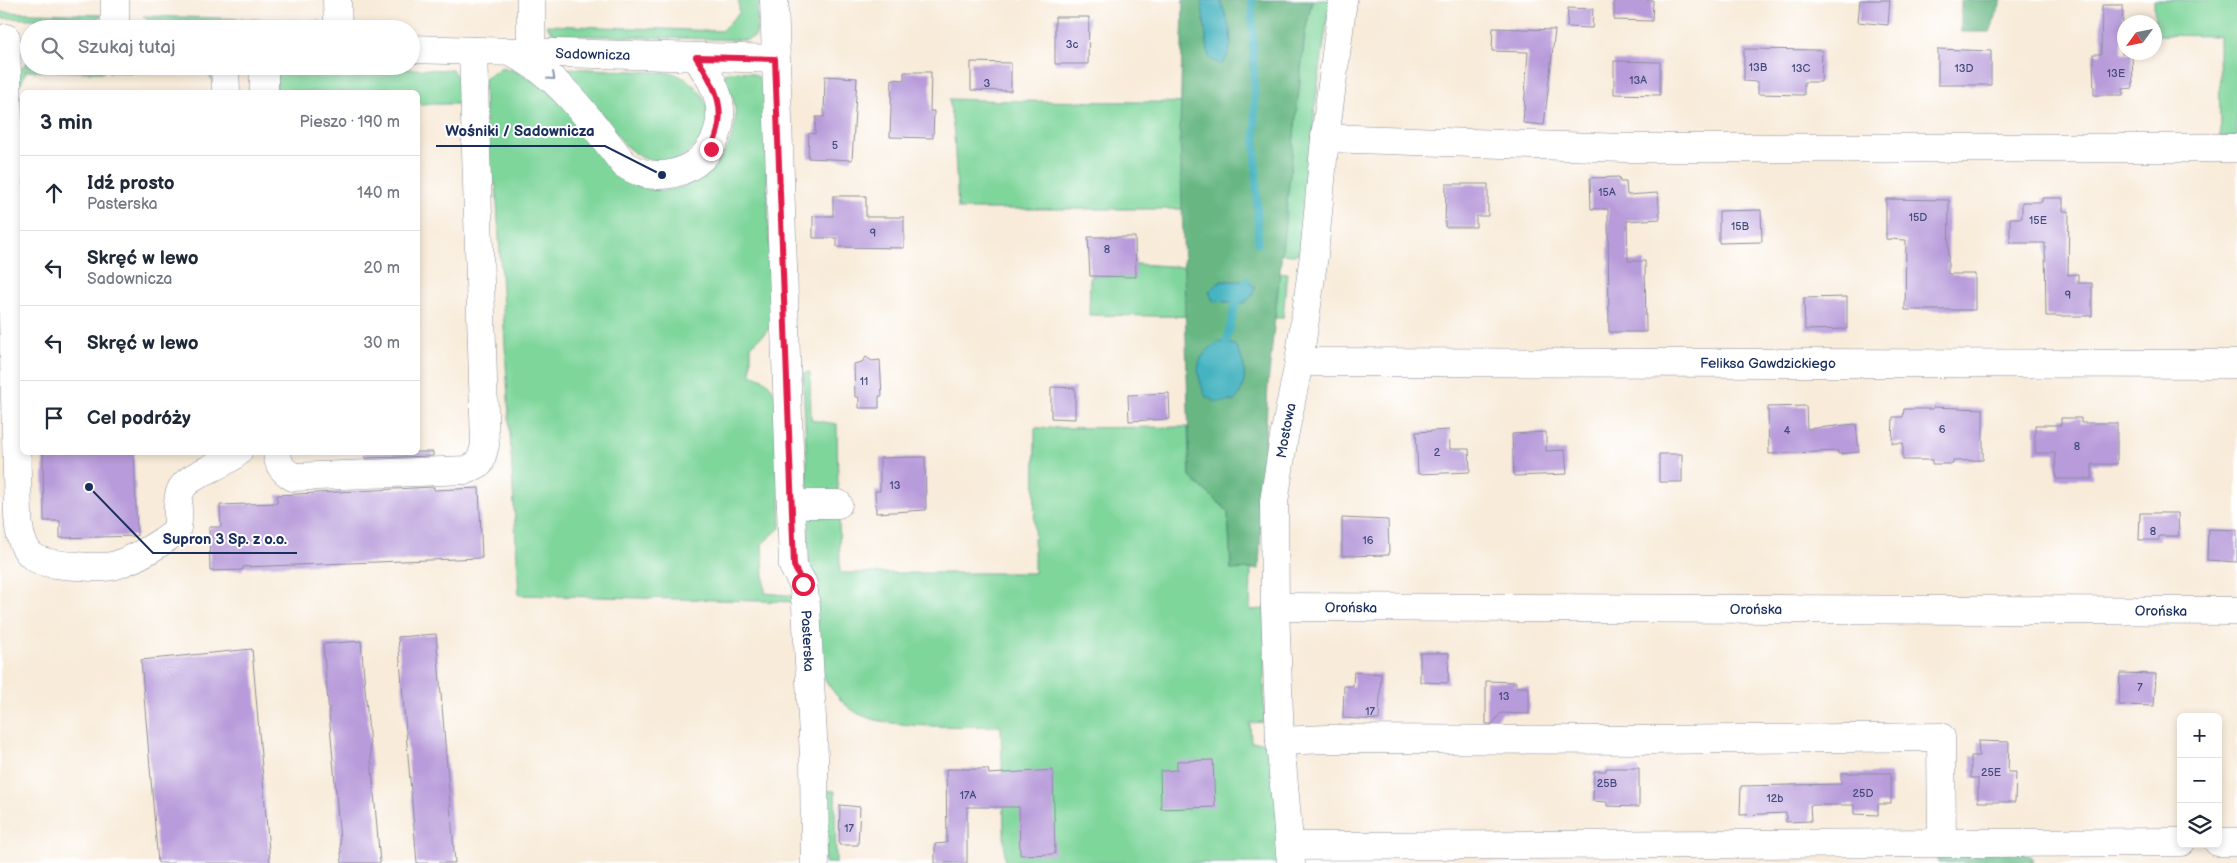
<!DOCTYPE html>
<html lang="pl">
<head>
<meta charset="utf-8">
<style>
  body { margin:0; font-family:"Balsamiq Sans",sans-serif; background:#f2f2f3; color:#1f2937 }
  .controls { position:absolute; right:15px; bottom:15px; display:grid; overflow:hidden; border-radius:8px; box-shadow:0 2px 8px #0003 }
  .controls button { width:45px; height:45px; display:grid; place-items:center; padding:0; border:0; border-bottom:1px solid #e0e1e3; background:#fff; color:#1f2937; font:25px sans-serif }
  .compass { position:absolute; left:2117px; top:15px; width:45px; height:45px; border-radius:50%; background:#fff; box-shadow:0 2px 8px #0003; rotate:237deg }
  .stop { position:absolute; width:15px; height:15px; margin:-11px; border:4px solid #e11d48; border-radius:50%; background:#fff }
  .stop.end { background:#e11d48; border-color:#fff; box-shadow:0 1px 5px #0008 }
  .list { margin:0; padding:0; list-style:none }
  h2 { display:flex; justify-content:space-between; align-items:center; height:65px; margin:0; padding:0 20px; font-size:21px }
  h2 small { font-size:16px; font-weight:400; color:#747a83 }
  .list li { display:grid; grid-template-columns:32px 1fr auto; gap:15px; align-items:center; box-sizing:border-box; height:75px; padding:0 20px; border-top:1px solid #e0e1e3 }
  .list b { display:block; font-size:19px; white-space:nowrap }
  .list p { margin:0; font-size:16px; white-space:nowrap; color:#747a83 }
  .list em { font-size:16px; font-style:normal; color:#747a83 }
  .icon { flex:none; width:28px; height:28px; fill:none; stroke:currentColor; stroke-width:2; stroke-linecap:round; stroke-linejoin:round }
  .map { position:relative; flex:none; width:2237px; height:863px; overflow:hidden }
  .search { position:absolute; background:#fff; box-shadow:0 2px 8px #0003; left:20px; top:20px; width:400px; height:55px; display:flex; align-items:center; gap:12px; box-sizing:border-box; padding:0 18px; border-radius:28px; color:#747a83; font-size:19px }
  .panel { position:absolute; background:#fff; box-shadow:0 2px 8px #0003; left:20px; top:90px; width:400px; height:365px; border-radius:8px }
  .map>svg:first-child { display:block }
  .green { fill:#7fd69b; stroke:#4d827c }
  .forest { fill:#67b783; stroke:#417370 }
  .water { fill:#45b3c0; stroke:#30718f }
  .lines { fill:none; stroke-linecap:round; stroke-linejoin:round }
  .stream { stroke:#45b3c0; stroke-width:8 }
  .building { fill:#b89bda }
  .minor-casing { stroke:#8a8d9c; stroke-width:29 }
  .minor { stroke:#fff; stroke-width:28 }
  .oneway { stroke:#8d97ae }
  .route { stroke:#e11d48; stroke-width:6 }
  .labels { text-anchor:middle; stroke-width:4; stroke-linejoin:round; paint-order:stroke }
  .number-label { font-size:11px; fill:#424a7d }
  .street-label { font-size:14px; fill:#1b2f5e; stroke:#fff }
  .leader { fill:none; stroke:#1b2f5e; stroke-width:2 }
  .callout-dot { fill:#1b2f5e; stroke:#fff; stroke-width:2 }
  .callout-label { font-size:15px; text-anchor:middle; font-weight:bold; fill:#1b2f5e; stroke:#fff; stroke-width:4; stroke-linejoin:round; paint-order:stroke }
</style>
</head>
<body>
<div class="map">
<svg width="2237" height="863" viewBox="0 0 2237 863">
  <rect width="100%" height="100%" fill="#fff"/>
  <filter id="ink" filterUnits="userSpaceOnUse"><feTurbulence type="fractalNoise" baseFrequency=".02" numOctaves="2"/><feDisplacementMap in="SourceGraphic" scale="10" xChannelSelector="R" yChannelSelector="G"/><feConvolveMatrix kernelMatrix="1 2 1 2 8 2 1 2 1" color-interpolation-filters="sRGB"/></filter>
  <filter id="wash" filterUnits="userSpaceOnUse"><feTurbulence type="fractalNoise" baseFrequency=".0096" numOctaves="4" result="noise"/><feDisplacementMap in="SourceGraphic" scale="20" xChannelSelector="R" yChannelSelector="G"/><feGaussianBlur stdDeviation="1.12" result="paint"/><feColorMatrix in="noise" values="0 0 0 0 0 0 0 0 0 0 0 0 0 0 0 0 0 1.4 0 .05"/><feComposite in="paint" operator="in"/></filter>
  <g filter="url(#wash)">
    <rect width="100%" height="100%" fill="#f8ebd9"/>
    <path class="green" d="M 739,0 L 764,0 L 765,5 L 757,6 L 758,26 L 755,37 L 746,40 L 560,35 L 554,34 L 546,25 L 721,31 L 739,13 Z
      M 1312,0 L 1330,0 L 1315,106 L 1305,247 L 1300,253 L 1293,255 L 1215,248 L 1212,209 L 958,209 L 954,134 L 949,99 C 1065,104 1181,99 1297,107 L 1305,33 Z
      M 2154,0 L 2237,0 L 2237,137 L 2220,137 L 2219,36 L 2155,35 Z
      M 0,12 L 102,15 L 94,21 L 0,18 Z
      M 143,16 L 321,21 L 315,27 L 149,21 Z
      M 29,61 L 29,66 L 104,66 L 104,72 L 26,71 L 21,84 L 18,85 L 20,69 Z
      M 109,66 L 204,66 L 210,70 L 213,82 L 208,73 L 109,72 Z
      M 284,66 L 452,70 L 460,80 L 462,104 L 418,104 L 418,92 L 276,92 L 277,74 Z
      M 502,67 C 556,80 587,136 619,177 C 631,184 644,190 659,190 C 713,192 758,125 723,79 L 725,74 C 736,68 757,72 764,82 L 772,325 L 764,334 L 751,346 L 751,374 C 766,379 772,384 776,398 L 781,527 L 762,544 L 765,593 L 797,596 L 798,602 L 519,595 L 496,184 L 487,184 L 484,79 Z
      M 570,68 L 673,73 C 690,79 706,93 708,113 C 709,120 706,129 705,137 L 676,162 C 654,162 645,162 627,147 L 568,74 L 567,70 Z
      M 1135,264 L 1287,273 L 1283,318 L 1089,315 L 1090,276 L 1135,277 Z
      M 810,372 L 811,420 L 837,424 L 838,495 L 808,495 L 803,373 Z
      M 1188,427 L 1190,477 L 1228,511 L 1231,569 L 1251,569 L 1250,610 L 1265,609 L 1264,722 L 1250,723 L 1251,742 L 1269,742 L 1283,863 L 1005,863 L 1001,726 C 966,726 886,730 857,713 C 842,705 827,685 820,670 L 809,580 L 808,517 L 839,515 L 840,573 L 1034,573 L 1035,428 Z
      M 822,790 L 835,791 L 836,863 L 825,863 Z"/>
    <path class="forest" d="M 1183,0 L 1312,0 L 1305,33 L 1268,384 L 1259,569 L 1231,570 L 1228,511 L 1190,477 L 1180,133 Z
      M 1961,0 L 2002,0 L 1990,32 L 1961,32 Z
      M 1938,851 L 2024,852 L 2033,858 L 2033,863 L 1938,863 Z"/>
    <path class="water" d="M 1201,0 L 1220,0 C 1228,21 1239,47 1221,65 L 1209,58 Z
      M 1222,281 L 1247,281 L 1255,287 L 1252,296 L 1244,303 L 1213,301 L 1209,292 L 1215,285 Z
      M 1219,342 L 1235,345 C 1246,364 1249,382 1235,401 L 1217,402 L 1206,397 C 1195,372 1193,357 1219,342 Z"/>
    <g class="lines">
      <path class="stream" d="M 1252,0 L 1258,243
        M 1226,343 L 1236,303 L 1247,281"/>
    </g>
    <g id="blocks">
      <path class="building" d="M 1614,0 L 1653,0 L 1652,21 L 1614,20 Z
        M 1860,0 L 1890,0 L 1888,25 L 1858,22 Z
        M 2102,5 L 2123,5 L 2122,54 L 2132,53 L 2133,88 L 2123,89 L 2123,95 L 2094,95 L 2093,54 L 2101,54 Z
        M 1568,8 L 1593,9 L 1592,28 L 1567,27 Z
        M 1055,17 L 1089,17 L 1088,64 L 1055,64 Z
        M 1493,28 L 1555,30 L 1544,125 L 1523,123 L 1528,52 L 1492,51 Z
        M 1744,49 L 1822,50 L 1821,82 L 1804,82 L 1804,95 L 1758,94 L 1758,82 L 1744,81 Z
        M 1938,49 L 1991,51 L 1991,85 L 1938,85 Z
        M 1614,61 L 1660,62 L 1660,95 L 1614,94 Z
        M 971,62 L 1011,63 L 1011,91 L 971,90 Z
        M 904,72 L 931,72 L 930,111 L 934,111 L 933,138 L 890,137 L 892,79 L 904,80 Z
        M 825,76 L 857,78 L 852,160 L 808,158 L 809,133 L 815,134 L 816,117 L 824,117 Z
        M 1619,177 L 1620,182 L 1626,182 L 1627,195 L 1658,193 L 1660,219 L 1627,221 L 1628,261 L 1645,261 L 1646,332 L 1609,332 L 1608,209 L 1591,209 L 1590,178 Z
        M 1446,184 L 1488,184 L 1488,216 L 1476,216 L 1476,227 L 1445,227 Z
        M 833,196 L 866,196 L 866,217 L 904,217 L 904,248 L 837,247 L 837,238 L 813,238 L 813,216 L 833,216 Z
        M 2042,198 L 2063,198 L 2063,211 L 2069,211 L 2068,275 L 2078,274 L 2078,283 L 2092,283 L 2092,316 L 2046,316 L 2045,243 L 2010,243 L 2010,218 L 2022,218 L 2022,202 L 2042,202 Z
        M 1886,199 L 1949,200 L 1948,274 L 1975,274 L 1975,310 L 1905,310 L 1906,240 L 1886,239 Z
        M 1761,210 L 1762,242 L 1719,243 L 1719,211 Z
        M 1088,237 L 1135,237 L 1136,277 L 1090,276 Z
        M 1847,297 L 1847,329 L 1805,330 L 1804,298 Z
        M 866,357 L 872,361 L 880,360 L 882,396 L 879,396 L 879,408 L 859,408 L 859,397 L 855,397 L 854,364 L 862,362 Z
        M 1051,387 L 1075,388 L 1075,419 L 1051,418 Z
        M 1169,393 L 1170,419 L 1129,421 L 1128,395 Z
        M 1806,406 L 1807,429 L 1856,424 L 1859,452 L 1838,454 L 1838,451 L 1769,454 L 1768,407 Z
        M 1933,407 L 1983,409 L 1983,460 L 1953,461 L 1953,464 L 1932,464 L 1932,460 L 1903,460 L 1903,443 L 1892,443 L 1893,417 L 1903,417 L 1904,409 L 1933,409 Z
        M 2061,418 L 2081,418 L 2081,423 L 2117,423 L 2117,464 L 2092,464 L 2092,479 L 2056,479 L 2055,453 L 2035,453 L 2035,425 L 2061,425 Z
        M 1449,430 L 1450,449 L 1469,449 L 1470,472 L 1418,474 L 1416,432 Z
        M 1546,432 L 1546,451 L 1565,450 L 1567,474 L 1514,476 L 1512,434 Z
        M 43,452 L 134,452 L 137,536 L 60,538 L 60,521 L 44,521 Z
        M 364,452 L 433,452 L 433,456 L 365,458 Z
        M 1659,454 L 1682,454 L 1682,482 L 1659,482 Z
        M 925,457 L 926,510 L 876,513 L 875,491 L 880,491 L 880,458 Z
        M 434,487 L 434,490 L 479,488 L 482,558 L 243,567 L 243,570 L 210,571 L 209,527 L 221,527 L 220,505 L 277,503 L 277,495 Z
        M 2140,513 L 2178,513 L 2179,536 L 2159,536 L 2159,540 L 2139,540 Z
        M 1342,518 L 1388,520 L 1389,555 L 1342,556 Z
        M 2208,529 L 2237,530 L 2237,562 L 2207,560 Z
        M 436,634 L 455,863 L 417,863 L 398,637 Z
        M 361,641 L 380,863 L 342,863 L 323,644 Z
        M 252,649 L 270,863 L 158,863 L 141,660 Z
        M 1420,653 L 1449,653 L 1448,683 L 1420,682 Z
        M 1354,672 L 1381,674 L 1379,720 L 1343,718 L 1344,686 L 1353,686 Z
        M 2120,673 L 2156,674 L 2154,706 L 2119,705 Z
        M 1486,681 L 1516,682 L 1516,687 L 1529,687 L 1529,714 L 1501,713 L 1492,724 L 1486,724 Z
        M 1978,741 L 2009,742 L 2008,772 L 2016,772 L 2015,802 L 1978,802 L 1978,778 L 1971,778 L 1971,756 L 1979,756 Z
        M 1213,760 L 1215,807 L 1161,809 L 1160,771 L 1177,770 L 1177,761 Z
        M 1606,768 L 1639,768 L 1639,807 L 1607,806 L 1607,802 L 1593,801 L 1594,771 L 1606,771 Z
        M 946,769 L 988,769 L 989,774 L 1053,770 L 1055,854 L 1020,855 L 1019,807 L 967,807 L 967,863 L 935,863 L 935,844 L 947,843 Z
        M 1841,773 L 1891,773 L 1891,804 L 1878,804 L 1878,815 L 1854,814 L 1854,805 L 1810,805 L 1811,821 L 1786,822 L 1786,813 L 1740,815 L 1741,786 L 1841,784 Z
        M 840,805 L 860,807 L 858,845 L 839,845 Z"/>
    </g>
  </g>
  <g filter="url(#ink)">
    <use href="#blocks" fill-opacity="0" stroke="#8a8d9c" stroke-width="1"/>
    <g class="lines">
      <defs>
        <g id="minor">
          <path d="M 115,0 L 115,29"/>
          <path d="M 337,0 L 338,29"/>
          <path id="s1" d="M 774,0 L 793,566 L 803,584 L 806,606 L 814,756 L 815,863"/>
          <path d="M 6,38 L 18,515 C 20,560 37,564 77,566 C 91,567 106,569 119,564 C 138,557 160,544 176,531 C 181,519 175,505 180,492 C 186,474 223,467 238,452"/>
          <path id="s2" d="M 411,49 L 775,59"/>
          <path d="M 531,53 L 531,0"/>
          <path d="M 514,54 C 563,77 591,123 624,164 C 665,193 724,162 720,109 C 719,90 707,73 696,57"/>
          <path d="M 225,66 L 226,92"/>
          <path d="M 264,66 L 264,92"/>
          <path d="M 1325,138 L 1625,148 L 2237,148"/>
          <path id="s3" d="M 1299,362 L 2237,364"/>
          <path d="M 277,452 C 278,465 282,470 293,477 L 467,470 L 480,463 L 485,445 L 473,51"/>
          <path d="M 791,504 L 838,504"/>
          <path id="s4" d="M 1275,607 L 2237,611"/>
          <path d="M 1280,741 L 1327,739 L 1648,740 L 1941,737 L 1942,843"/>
          <path d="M 2218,842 L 2237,842"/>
          <path d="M 1290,846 L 2181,842"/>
          <path id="s5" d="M 1291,863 L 1280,741 L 1275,607 L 1274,502 L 1284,437 L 1299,362 L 1314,255 L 1325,138 L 1343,0"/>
        </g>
      </defs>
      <use href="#minor" class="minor-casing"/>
      <use href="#minor" class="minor"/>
    </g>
    <defs><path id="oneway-chevron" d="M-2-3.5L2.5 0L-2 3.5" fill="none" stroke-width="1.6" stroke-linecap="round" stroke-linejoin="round" transform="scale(1.25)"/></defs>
    <use class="oneway" href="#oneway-chevron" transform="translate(552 77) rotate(42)"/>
  </g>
  <g class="lines" filter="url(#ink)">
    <path class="route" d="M 711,149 C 729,113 717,88 696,57 L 775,59 L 794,566 L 803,584"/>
  </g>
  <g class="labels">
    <g class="number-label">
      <text x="1072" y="48">3c</text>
      <text x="1758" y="71">13B</text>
      <text x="1801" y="72">13C</text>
      <text x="1964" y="72">13D</text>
      <text x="2116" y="77">13E</text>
      <text x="1638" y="84">13A</text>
      <text x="987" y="87">3</text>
      <text x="835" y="149">5</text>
      <text x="1607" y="196">15A</text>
      <text x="1918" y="221">15D</text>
      <text x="2038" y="224">15E</text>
      <text x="1740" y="230">15B</text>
      <text x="873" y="237">9</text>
      <text x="1107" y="253">8</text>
      <text x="2068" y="299">9</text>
      <text x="864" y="385">11</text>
      <text x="1942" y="433">6</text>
      <text x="1787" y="434">4</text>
      <text x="2077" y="450">8</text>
      <text x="1437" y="456">2</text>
      <text x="895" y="489">13</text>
      <text x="2153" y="535">8</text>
      <text x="1368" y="544">16</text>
      <text x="2140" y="691">7</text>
      <text x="1504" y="700">13</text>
      <text x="1370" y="715">17</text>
      <text x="1991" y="776">25E</text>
      <text x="1607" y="787">25B</text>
      <text x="1863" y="797">25D</text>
      <text x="968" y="799">17A</text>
      <text x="1775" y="802">12b</text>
      <text x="849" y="832">17</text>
    </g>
    <g class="street-label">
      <text dy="5" stroke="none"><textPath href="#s2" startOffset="182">Sadownicza</textPath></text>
      <text dy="5" stroke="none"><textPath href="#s3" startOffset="469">Feliksa Gawdzickiego</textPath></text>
      <text dy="5" stroke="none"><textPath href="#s5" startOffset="434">Mostowa</textPath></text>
      <text dy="5" stroke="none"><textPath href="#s4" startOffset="76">Orońska</textPath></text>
      <text dy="5" stroke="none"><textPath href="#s4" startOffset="481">Orońska</textPath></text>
      <text dy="5" stroke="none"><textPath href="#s4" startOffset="886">Orońska</textPath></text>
      <text dy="5" stroke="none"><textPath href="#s1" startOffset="644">Pasterska</textPath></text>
    </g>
  </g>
  <path class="leader" d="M662 175L605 146H436M89 487L153 553H297"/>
  <g class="callout-dot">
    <circle cx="662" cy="175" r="5"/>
    <circle cx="89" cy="487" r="5"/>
  </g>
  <g class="callout-label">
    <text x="520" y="136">Wośniki / Sadownicza</text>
    <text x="225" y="544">Supron 3 Sp. z o.o.</text>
  </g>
</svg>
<div class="controls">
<button>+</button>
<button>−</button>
<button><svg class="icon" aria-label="layers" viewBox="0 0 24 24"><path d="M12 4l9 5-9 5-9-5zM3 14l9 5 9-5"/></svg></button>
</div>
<svg class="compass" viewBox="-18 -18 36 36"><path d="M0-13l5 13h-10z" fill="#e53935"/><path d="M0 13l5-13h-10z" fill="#747a83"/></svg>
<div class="stop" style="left:803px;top:584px"></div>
<div class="stop end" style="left:711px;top:149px"></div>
<div class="search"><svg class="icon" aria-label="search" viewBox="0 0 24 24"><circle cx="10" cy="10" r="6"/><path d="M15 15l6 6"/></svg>Szukaj tutaj</div>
<section class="panel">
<h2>3 min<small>Pieszo · 190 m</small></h2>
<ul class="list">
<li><svg class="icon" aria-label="ahead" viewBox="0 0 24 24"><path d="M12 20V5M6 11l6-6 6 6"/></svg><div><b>Idź prosto</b><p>Pasterska</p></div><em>140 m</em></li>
<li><svg class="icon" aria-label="left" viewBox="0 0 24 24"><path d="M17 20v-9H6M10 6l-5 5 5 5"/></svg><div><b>Skręć w lewo</b><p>Sadownicza</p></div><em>20 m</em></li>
<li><svg class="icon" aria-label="left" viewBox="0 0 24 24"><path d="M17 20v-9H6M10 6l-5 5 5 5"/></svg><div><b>Skręć w lewo</b></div><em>30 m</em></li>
<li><svg class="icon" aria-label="arrive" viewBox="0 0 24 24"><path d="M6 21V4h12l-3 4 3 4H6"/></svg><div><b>Cel podróży</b></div></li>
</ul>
</section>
</div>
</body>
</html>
